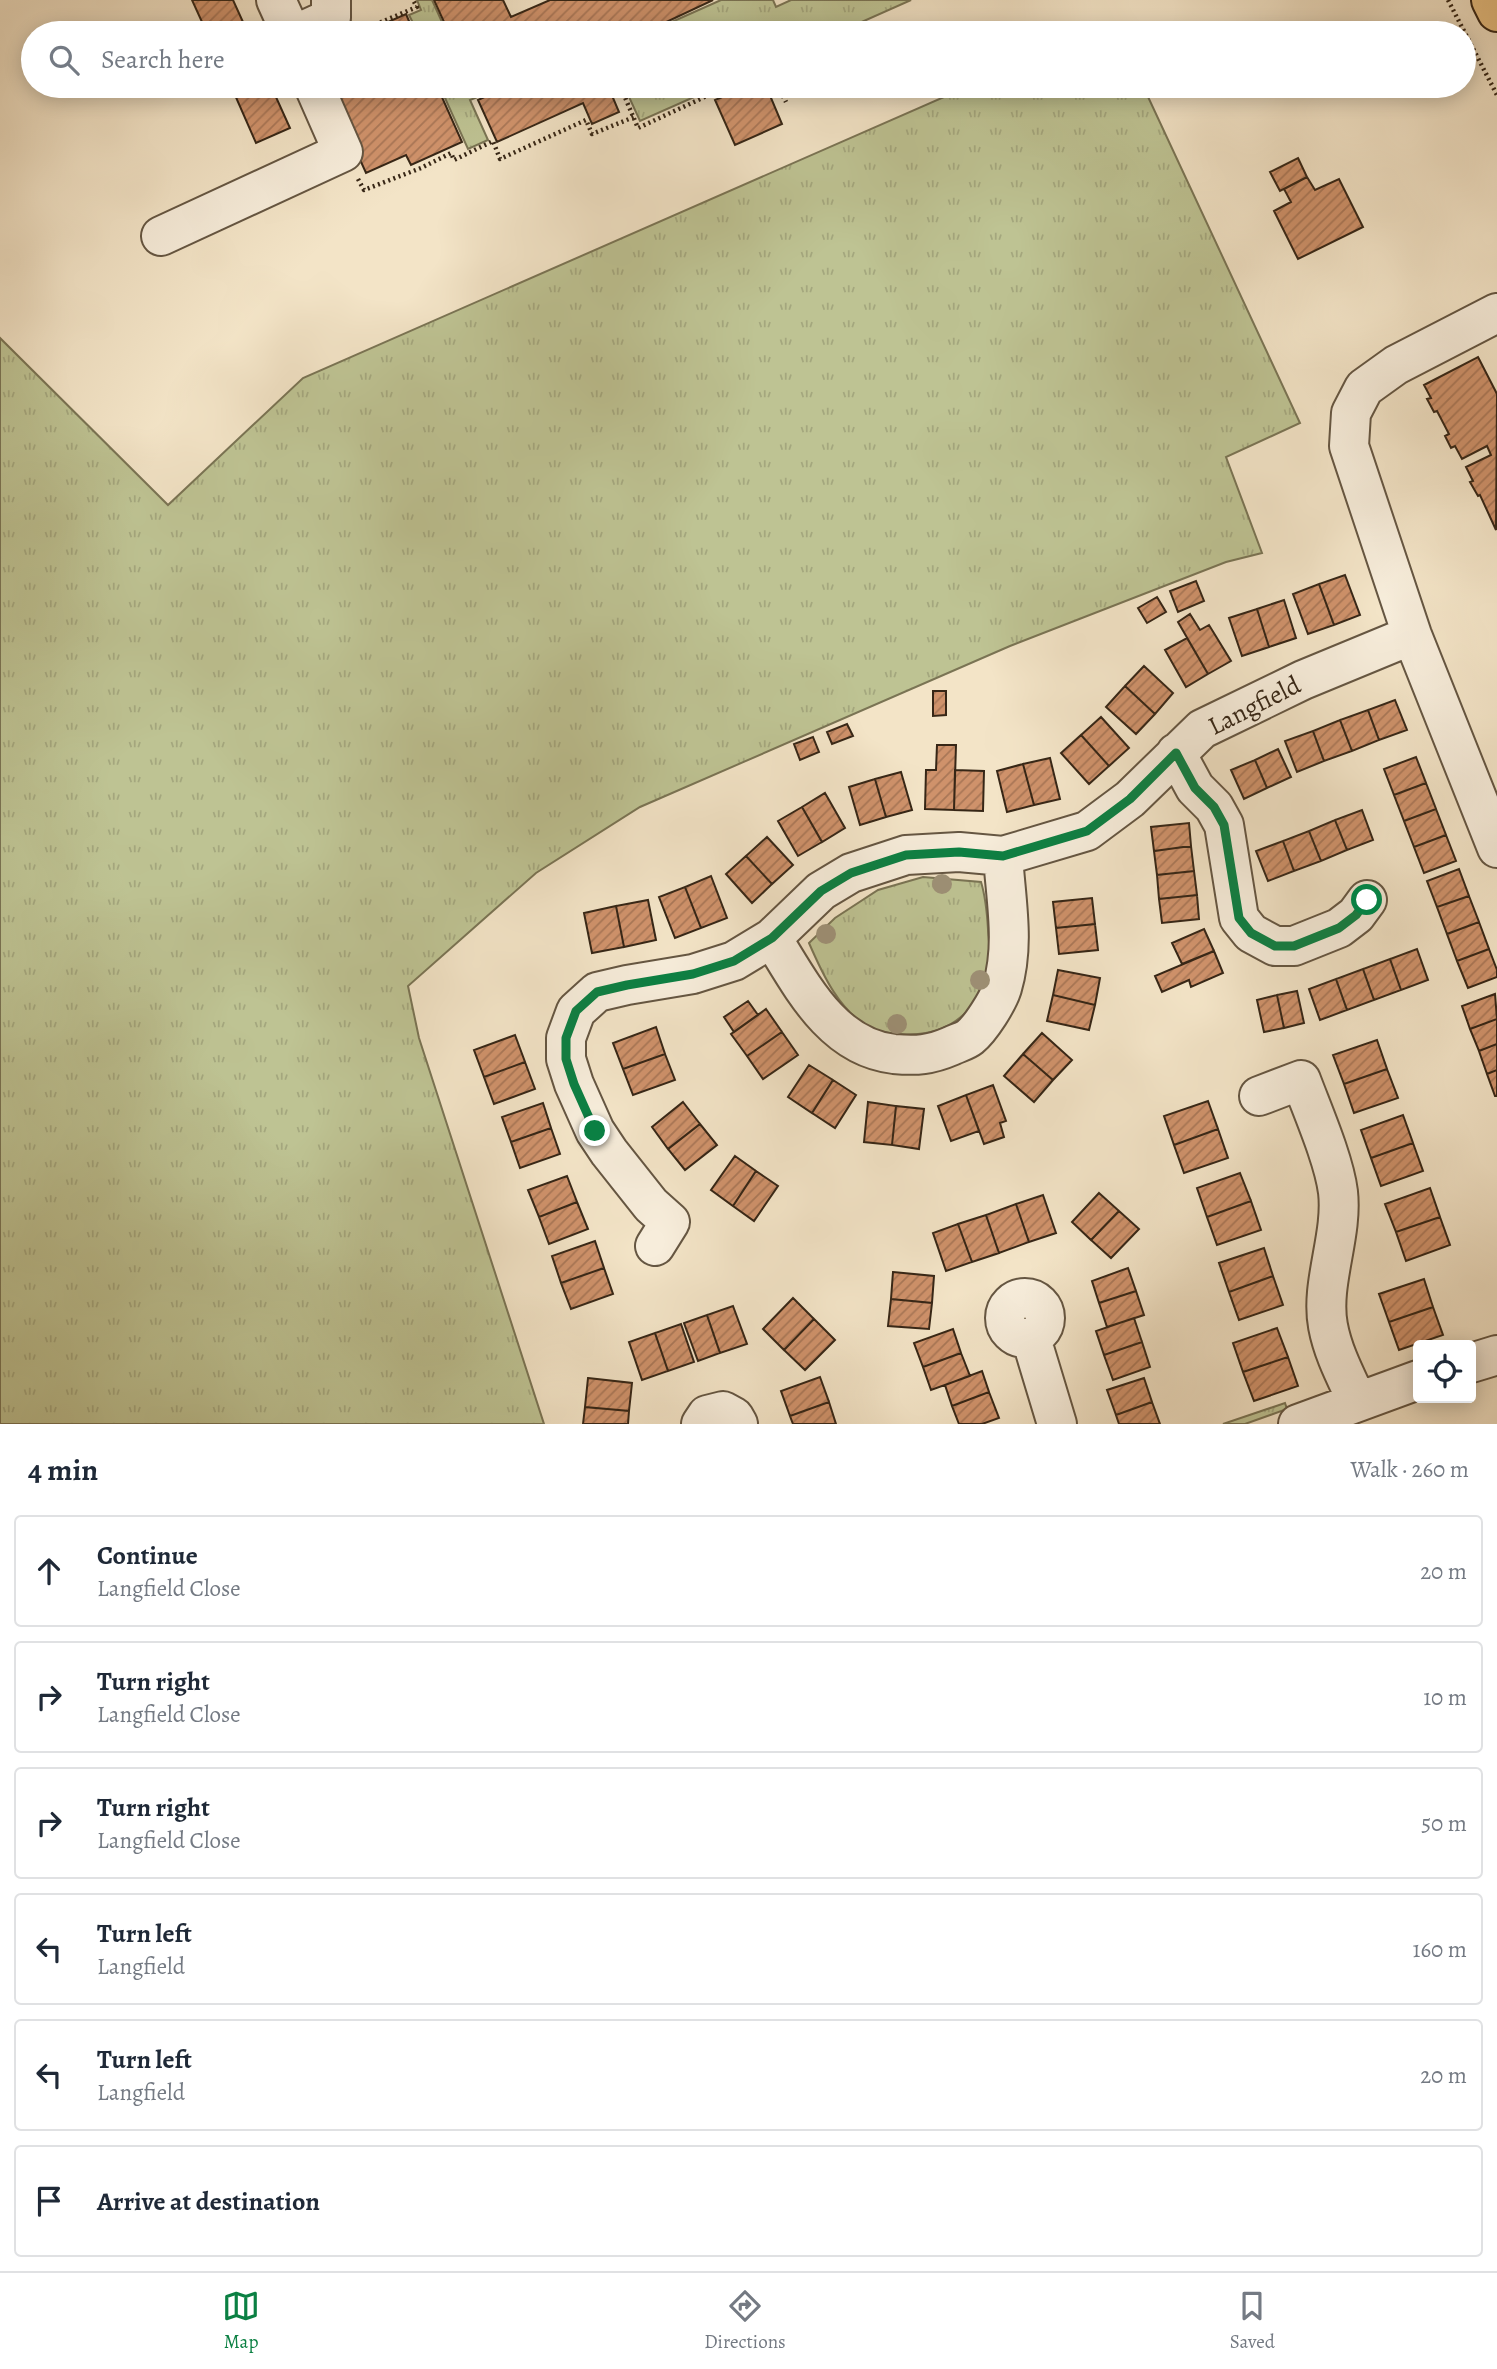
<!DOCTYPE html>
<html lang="en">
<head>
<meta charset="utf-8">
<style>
  body { margin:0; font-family:Alegreya,serif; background:#f2f2f3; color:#1f2937 }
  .controls { position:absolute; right:21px; bottom:21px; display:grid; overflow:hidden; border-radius:7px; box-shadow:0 4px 18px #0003 }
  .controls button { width:63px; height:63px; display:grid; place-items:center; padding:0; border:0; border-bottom:2px solid #e0e1e3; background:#fff; color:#1f2937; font:35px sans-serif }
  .stop { position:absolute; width:21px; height:21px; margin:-16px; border:5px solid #0b8043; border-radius:50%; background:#fff }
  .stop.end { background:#0b8043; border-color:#fff; box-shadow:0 2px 7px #0008 }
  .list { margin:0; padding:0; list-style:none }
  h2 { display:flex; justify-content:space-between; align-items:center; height:91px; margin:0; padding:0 28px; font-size:30px }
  h2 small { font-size:23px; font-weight:400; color:#747a83 }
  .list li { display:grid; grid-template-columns:46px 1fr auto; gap:21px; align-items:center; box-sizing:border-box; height:112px; margin:0 14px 14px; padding:0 14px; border:2px solid #e0e1e3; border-radius:7px }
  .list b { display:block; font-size:26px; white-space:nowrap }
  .list p { margin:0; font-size:23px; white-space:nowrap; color:#747a83 }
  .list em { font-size:23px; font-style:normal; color:#747a83 }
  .icon { flex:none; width:38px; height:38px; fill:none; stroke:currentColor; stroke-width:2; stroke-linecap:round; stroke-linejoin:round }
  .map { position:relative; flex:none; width:1497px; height:1424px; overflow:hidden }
  .search { position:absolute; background:#fff; box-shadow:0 4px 18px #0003; left:21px; right:21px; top:21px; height:77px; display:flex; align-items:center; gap:18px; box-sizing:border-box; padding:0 24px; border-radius:38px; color:#747a83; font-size:26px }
  .sheet { height:847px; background:#fff }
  nav { display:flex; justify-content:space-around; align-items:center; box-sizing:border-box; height:98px; border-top:2px solid #e0e1e3; background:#fff; font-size:19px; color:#747a83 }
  nav a { display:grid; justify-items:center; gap:4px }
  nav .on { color:#0b8043 }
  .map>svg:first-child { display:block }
  .grass { fill:url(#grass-tufts); stroke:#7a7454; stroke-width:2 }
  .building { fill:url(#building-hatch); stroke:#362616; stroke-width:2 }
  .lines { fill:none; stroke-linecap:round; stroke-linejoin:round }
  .minor-casing { stroke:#655642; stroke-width:42 }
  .major-casing { stroke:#362616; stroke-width:42 }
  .path { stroke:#362616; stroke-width:4.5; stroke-dasharray:2 3.5; stroke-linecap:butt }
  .minor { stroke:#f7eddb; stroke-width:38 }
  .major { stroke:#eac284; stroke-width:38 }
  .tree { fill:#9e9177 }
  .route { stroke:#0b8043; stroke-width:9 }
  .labels { text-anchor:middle; stroke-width:5; stroke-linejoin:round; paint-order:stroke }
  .street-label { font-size:26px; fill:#362616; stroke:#f7eddb }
</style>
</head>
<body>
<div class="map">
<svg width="1497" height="1424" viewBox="0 0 1497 1424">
  <defs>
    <pattern id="grass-tufts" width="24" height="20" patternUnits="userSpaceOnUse" patternTransform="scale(1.75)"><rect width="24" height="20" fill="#bec393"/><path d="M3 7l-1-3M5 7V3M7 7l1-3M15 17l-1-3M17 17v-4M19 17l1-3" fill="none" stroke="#a4a77e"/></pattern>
    <pattern id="building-hatch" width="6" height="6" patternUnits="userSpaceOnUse" patternTransform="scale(1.75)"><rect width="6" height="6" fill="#cf926b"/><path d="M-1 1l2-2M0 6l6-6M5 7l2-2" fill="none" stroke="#a97757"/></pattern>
  </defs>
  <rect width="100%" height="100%" fill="#f3e4c7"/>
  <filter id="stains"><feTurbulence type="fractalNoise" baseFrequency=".00286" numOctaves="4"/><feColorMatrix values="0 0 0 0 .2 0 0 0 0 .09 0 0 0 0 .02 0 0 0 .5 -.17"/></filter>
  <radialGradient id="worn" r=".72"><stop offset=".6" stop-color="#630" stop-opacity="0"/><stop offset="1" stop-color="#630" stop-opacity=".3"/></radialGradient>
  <path class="grass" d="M 417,0 L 432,0 L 447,33 L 418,33 L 409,15 L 421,10 Z
    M 721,0 L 773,0 L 776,7 L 791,0 L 911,0 L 837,33 L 647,33 Z
    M 481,86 L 485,94 L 470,100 L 488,140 L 468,149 L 440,87 Z
    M 624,86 L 719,86 L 640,121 Z
    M 969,86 L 1143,86 L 1300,423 L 1226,457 L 1262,553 L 1226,562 L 1010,646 L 640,807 L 536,873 L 408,986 L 419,1038 L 544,1424 L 0,1424 L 0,338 L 168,505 L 303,378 Z
    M 923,877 L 981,882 C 986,898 987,913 988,929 C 988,941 992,955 990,966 C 983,1003 956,1031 918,1034 C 904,1035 885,1034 871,1028 C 840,1013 822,973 809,943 L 835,918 L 878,890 Z
    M 1285,1403 L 1287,1409 L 1245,1424 L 1223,1424 Z"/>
  <path class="building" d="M 192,0 L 233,0 L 248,33 L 207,33 Z
    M 434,0 L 503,0 L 511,17 L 550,0 L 713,0 L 643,33 L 449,33 Z
    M 406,14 L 414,33 L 363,33 Z
    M 231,86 L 271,86 L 290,128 L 256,143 Z
    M 327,86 L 437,86 L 462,142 L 411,165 L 406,155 L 366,173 Z
    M 508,86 L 608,86 L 619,112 L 592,124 L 583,103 L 497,142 L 478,100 Z
    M 748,86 L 766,86 L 782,124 L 735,145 L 715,100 Z
    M 1298,158 L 1307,177 L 1280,191 L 1270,172 Z
    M 1307,177 L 1315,190 L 1339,179 L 1363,227 L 1298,259 L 1274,211 L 1291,202 L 1284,189 Z
    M 1478,357 L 1497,394 L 1496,530 L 1480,495 L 1478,496 L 1470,482 L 1473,481 L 1466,467 L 1491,455 L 1487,446 L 1462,459 L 1455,446 L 1451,448 L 1445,436 L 1449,434 L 1437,411 L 1434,412 L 1427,399 L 1431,398 L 1424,385 Z
    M 1345,575 L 1360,615 L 1334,625 L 1319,584 Z
    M 1196,581 L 1204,601 L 1178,612 L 1170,591 Z
    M 1319,584 L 1334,625 L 1308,634 L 1293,594 Z
    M 1157,597 L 1166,612 L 1147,623 L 1138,608 Z
    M 1284,600 L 1296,638 L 1269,647 L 1257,609 Z
    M 1257,609 L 1269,647 L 1242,656 L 1229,618 Z
    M 1190,614 L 1200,630 L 1209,625 L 1231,661 L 1208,674 L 1178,622 Z
    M 1187,638 L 1208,674 L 1186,687 L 1165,650 Z
    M 1144,666 L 1173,693 L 1155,714 L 1125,686 Z
    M 1125,686 L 1155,714 L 1136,734 L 1106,707 Z
    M 933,691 L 946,691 L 946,715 L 933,716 Z
    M 1395,700 L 1407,730 L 1379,740 L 1368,710 Z
    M 1368,710 L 1379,740 L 1352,751 L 1340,720 Z
    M 1101,717 L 1129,748 L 1109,766 L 1081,735 Z
    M 1340,720 L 1352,751 L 1324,761 L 1313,731 Z
    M 847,724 L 853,736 L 832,744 L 827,732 Z
    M 1313,731 L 1324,761 L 1297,772 L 1285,741 Z
    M 1081,735 L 1109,766 L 1089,784 L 1061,753 Z
    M 813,737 L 819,752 L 800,760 L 794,744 Z
    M 937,745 L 956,745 L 954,810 L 925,809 L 926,770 L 936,770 Z
    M 1278,749 L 1291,777 L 1267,788 L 1255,760 Z
    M 1416,757 L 1426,783 L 1394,795 L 1384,769 Z
    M 1050,758 L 1060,799 L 1034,805 L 1023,764 Z
    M 1255,760 L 1267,788 L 1244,799 L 1231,770 Z
    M 1023,764 L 1034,805 L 1007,812 L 997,771 Z
    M 955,770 L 984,771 L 983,811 L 954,810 Z
    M 901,772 L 912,810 L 886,817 L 875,779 Z
    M 875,779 L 886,817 L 860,825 L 849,787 Z
    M 1426,783 L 1436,809 L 1404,821 L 1394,795 Z
    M 825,793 L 845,828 L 822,842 L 802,807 Z
    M 802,807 L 822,842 L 798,856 L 778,821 Z
    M 1436,809 L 1446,835 L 1414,847 L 1404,821 Z
    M 1362,810 L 1373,840 L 1347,850 L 1335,820 Z
    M 1335,820 L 1347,850 L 1321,861 L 1309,831 Z
    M 1189,823 L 1191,846 L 1154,851 L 1151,827 Z
    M 1309,831 L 1321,861 L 1294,871 L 1283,841 Z
    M 1446,835 L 1456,861 L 1424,873 L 1414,847 Z
    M 767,837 L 793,865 L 772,884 L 746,856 Z
    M 1283,841 L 1294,871 L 1268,881 L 1256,851 Z
    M 1191,846 L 1194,871 L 1157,875 L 1154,851 Z
    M 746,856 L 772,884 L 752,903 L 726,874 Z
    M 1459,869 L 1469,896 L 1437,907 L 1427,881 Z
    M 1194,871 L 1197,895 L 1159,899 L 1157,875 Z
    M 711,876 L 727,918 L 701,928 L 685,887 Z
    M 685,887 L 701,928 L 675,938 L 659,897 Z
    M 1197,895 L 1199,919 L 1162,923 L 1159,899 Z
    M 1469,896 L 1479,922 L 1447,934 L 1437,907 Z
    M 1092,898 L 1095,924 L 1056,928 L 1053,902 Z
    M 648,900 L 656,940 L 624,947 L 616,906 Z
    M 616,906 L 624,947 L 592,953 L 584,913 Z
    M 1479,922 L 1489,949 L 1457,961 L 1447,934 Z
    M 1095,924 L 1098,950 L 1059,954 L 1056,928 Z
    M 1204,929 L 1214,951 L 1182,964 L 1172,943 Z
    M 1417,949 L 1428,980 L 1401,990 L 1390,959 Z
    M 1489,949 L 1497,970 L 1497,977 L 1468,988 L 1457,961 Z
    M 1214,951 L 1223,973 L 1191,987 L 1189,980 L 1162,992 L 1155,976 Z
    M 1390,959 L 1401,990 L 1374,1000 L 1363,969 Z
    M 1363,969 L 1374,1000 L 1347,1010 L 1336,979 Z
    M 1058,970 L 1100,978 L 1095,1005 L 1053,995 Z
    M 1336,979 L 1347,1010 L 1320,1020 L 1309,989 Z
    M 1297,991 L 1304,1023 L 1284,1028 L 1277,995 Z
    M 1495,994 L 1497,1019 L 1470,1029 L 1462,1006 Z
    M 1053,995 L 1095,1005 L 1089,1030 L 1047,1021 Z
    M 1277,995 L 1284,1028 L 1264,1032 L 1257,1000 Z
    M 748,1001 L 758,1015 L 734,1032 L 724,1017 Z
    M 766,1009 L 782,1032 L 747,1056 L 731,1034 Z
    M 1497,1019 L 1497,1044 L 1479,1051 L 1470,1029 Z
    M 656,1027 L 665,1054 L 623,1069 L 613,1043 Z
    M 782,1032 L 798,1055 L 763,1079 L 747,1056 Z
    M 1042,1033 L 1072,1060 L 1053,1080 L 1023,1054 Z
    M 515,1035 L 525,1062 L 484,1077 L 474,1050 Z
    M 1377,1040 L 1387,1069 L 1344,1084 L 1333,1055 Z
    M 1497,1044 L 1497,1070 L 1487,1074 L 1479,1051 Z
    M 665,1054 L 675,1080 L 633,1095 L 623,1069 Z
    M 1023,1054 L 1053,1080 L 1034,1102 L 1004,1076 Z
    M 525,1062 L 535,1089 L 494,1104 L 484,1077 Z
    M 809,1065 L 833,1080 L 812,1113 L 788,1097 Z
    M 1387,1069 L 1398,1098 L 1354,1113 L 1344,1084 Z
    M 1497,1070 L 1497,1096 L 1495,1096 L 1487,1074 Z
    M 833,1080 L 856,1095 L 835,1128 L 812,1113 Z
    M 993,1085 L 1006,1121 L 1000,1123 L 1004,1137 L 984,1144 L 966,1095 Z
    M 966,1095 L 979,1131 L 951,1141 L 938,1106 Z
    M 1208,1101 L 1218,1129 L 1174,1145 L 1164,1116 Z
    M 683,1102 L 700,1124 L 668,1149 L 652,1127 Z
    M 868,1102 L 896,1106 L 892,1145 L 864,1142 Z
    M 543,1103 L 551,1128 L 511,1142 L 502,1117 Z
    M 896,1106 L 924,1109 L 919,1149 L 892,1145 Z
    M 1403,1115 L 1413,1143 L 1371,1158 L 1361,1130 Z
    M 700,1124 L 717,1145 L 685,1170 L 668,1149 Z
    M 551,1128 L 560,1154 L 520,1168 L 511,1142 Z
    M 1218,1129 L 1228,1158 L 1184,1173 L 1174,1145 Z
    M 1413,1143 L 1423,1171 L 1381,1186 L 1371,1158 Z
    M 735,1156 L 756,1171 L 733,1206 L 711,1190 Z
    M 756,1171 L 778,1186 L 754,1221 L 733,1206 Z
    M 1240,1173 L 1251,1201 L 1207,1217 L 1197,1188 Z
    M 567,1176 L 577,1202 L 539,1217 L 528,1190 Z
    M 1430,1188 L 1440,1217 L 1396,1232 L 1385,1204 Z
    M 1099,1193 L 1119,1211 L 1091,1240 L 1072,1222 Z
    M 1043,1195 L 1056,1233 L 1029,1242 L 1016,1204 Z
    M 1251,1201 L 1261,1230 L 1217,1245 L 1207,1217 Z
    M 577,1202 L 588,1229 L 549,1244 L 539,1217 Z
    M 1016,1204 L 1029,1242 L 999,1253 L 986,1215 Z
    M 1119,1211 L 1139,1229 L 1111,1258 L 1091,1240 Z
    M 986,1215 L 999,1253 L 972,1262 L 958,1224 Z
    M 1440,1217 L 1450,1245 L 1406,1261 L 1396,1232 Z
    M 958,1224 L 972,1262 L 946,1271 L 933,1233 Z
    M 595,1241 L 604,1268 L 561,1283 L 552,1256 Z
    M 1264,1248 L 1273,1276 L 1229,1292 L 1219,1263 Z
    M 604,1268 L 613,1294 L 571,1309 L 561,1283 Z
    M 1128,1268 L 1136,1291 L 1099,1303 L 1092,1281 Z
    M 893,1272 L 934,1276 L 932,1303 L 891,1299 Z
    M 1273,1276 L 1283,1305 L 1239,1320 L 1229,1292 Z
    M 1424,1279 L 1433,1307 L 1389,1322 L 1379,1294 Z
    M 1136,1291 L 1144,1315 L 1107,1327 L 1099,1303 Z
    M 793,1298 L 814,1319 L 784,1350 L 763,1329 Z
    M 891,1299 L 932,1303 L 929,1329 L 888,1326 Z
    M 733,1306 L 747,1344 L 720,1353 L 707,1315 Z
    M 1433,1307 L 1443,1335 L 1399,1350 L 1389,1322 Z
    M 707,1315 L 720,1353 L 698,1361 L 684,1323 Z
    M 1134,1318 L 1142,1342 L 1104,1355 L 1096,1331 Z
    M 814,1319 L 835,1340 L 805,1370 L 784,1350 Z
    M 681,1324 L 694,1362 L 668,1371 L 655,1333 Z
    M 1277,1328 L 1288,1357 L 1243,1372 L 1233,1343 Z
    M 953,1329 L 961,1353 L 923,1367 L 914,1343 Z
    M 655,1333 L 668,1371 L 642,1380 L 629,1342 Z
    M 1142,1342 L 1150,1367 L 1113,1380 L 1104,1355 Z
    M 961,1353 L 970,1376 L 931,1390 L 923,1367 Z
    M 1288,1357 L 1298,1386 L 1254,1401 L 1243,1372 Z
    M 982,1371 L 989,1392 L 952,1406 L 945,1385 Z
    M 820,1377 L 829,1402 L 790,1416 L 781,1391 Z
    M 588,1378 L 632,1383 L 629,1411 L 585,1407 Z
    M 1144,1378 L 1152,1402 L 1116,1415 L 1107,1390 Z
    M 989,1392 L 999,1418 L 982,1424 L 959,1424 L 952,1406 Z
    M 829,1402 L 836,1424 L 793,1424 L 790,1416 Z
    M 1152,1402 L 1160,1424 L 1119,1424 L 1116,1415 Z
    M 585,1407 L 629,1411 L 628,1424 L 583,1424 Z"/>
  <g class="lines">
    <defs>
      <path id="minor" d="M 276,0 L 291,33
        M 298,33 L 331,18 L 331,0
        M 161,236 L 343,152 L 314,86
        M 1497,313 L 1396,365 L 1364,388 L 1351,413 L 1349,446 L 1412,635 L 1497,848
        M 1176,753 L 1195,788 L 1214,807 L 1224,825 L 1239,918 L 1251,933 L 1275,946 L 1294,946 L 1339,928 L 1356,915 L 1367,900
        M 772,938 C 802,986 832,1047 894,1054 C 917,1056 930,1055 951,1046 C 957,1043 965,1041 970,1037 C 981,1028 998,1001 1002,988 C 1015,945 1006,901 1003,856
        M 1259,1096 L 1301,1080 C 1313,1112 1334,1160 1338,1192 C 1343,1236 1320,1284 1328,1326 C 1333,1353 1346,1377 1357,1401
        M 655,1246 L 670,1222 L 651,1205 L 609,1152 L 595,1131 L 574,1084 L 566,1059 L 566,1038 L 576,1011 L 597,992 L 627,985 L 693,974 L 734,961 L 772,938 L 821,891 L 851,873 L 906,855 L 959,852 L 1003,856 L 1087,831 L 1130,799 L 1202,729 L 1303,680 L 1412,635
        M1005 1318a20 20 0 1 1 40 0a20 20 0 1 1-40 0Z
        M 1031,1338 L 1057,1424
        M 1471,1363 L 1497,1355
        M 701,1424 L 707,1415 L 723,1411 L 734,1417 L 738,1424
        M 1298,1424 L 1418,1380"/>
      <path id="major" d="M 1491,0 L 1497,12"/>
    </defs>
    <use href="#minor" class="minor-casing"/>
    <use href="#major" class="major-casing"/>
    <path class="path" d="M 1448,0 L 1497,95
      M 360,31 L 417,7 L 413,0
      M 778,86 L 786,102
      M 621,88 L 638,128 L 728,86
      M 358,179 L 364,190 L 421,168 L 451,153 L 454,160 L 493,141 L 500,159 L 586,120 L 592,134 L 634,117"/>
    <use href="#minor" class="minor"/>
    <use href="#major" class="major"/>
  </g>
  <g class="tree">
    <circle cx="942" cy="884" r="10"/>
    <circle cx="826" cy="934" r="10"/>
    <circle cx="980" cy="980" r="10"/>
    <circle cx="897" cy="1024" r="10"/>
  </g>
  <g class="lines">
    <path class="route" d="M 595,1131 L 574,1084 L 566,1059 L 566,1038 L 576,1011 L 597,992 L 627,985 L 693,974 L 734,961 L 772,938 L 821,891 L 851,873 L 906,855 L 959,852 L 1003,856 L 1087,831 L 1130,799 L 1176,753 L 1195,788 L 1214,807 L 1224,825 L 1239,918 L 1251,933 L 1275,946 L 1294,946 L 1339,928 L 1356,915 L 1367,900"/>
  </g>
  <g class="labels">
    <g class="street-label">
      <text transform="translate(1254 705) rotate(-27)" y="9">Langfield</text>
    </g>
  </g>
  <rect width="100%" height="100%" filter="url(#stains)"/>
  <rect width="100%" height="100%" fill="url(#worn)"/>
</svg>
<div class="controls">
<button><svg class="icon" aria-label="locate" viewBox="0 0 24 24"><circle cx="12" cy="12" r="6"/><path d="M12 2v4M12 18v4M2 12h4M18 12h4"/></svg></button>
</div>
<div class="stop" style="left:1367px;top:900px"></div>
<div class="stop end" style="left:595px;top:1131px"></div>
<div class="search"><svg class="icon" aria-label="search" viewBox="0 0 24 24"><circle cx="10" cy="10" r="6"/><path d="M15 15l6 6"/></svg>Search here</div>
</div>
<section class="sheet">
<h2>4 min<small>Walk · 260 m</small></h2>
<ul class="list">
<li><svg class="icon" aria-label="ahead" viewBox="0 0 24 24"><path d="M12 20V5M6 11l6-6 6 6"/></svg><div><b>Continue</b><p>Langfield Close</p></div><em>20 m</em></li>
<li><svg class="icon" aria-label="right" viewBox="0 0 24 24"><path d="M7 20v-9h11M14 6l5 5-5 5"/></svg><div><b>Turn right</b><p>Langfield Close</p></div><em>10 m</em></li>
<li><svg class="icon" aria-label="right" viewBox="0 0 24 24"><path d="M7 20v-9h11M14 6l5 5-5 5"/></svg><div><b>Turn right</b><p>Langfield Close</p></div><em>50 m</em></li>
<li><svg class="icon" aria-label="left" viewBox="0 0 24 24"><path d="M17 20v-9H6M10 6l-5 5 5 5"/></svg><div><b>Turn left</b><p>Langfield</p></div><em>160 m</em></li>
<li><svg class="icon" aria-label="left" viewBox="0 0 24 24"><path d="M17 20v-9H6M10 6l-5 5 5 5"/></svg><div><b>Turn left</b><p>Langfield</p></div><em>20 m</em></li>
<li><svg class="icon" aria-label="arrive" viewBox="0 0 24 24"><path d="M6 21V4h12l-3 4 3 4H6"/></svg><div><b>Arrive at destination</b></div></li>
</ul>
</section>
<nav>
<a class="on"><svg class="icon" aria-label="map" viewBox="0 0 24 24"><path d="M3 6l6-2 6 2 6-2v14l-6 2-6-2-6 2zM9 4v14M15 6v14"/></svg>Map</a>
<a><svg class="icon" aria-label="directions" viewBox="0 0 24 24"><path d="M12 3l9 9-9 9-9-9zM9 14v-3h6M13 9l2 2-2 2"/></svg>Directions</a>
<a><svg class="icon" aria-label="saved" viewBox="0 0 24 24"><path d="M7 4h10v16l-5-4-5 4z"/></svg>Saved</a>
</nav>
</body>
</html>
